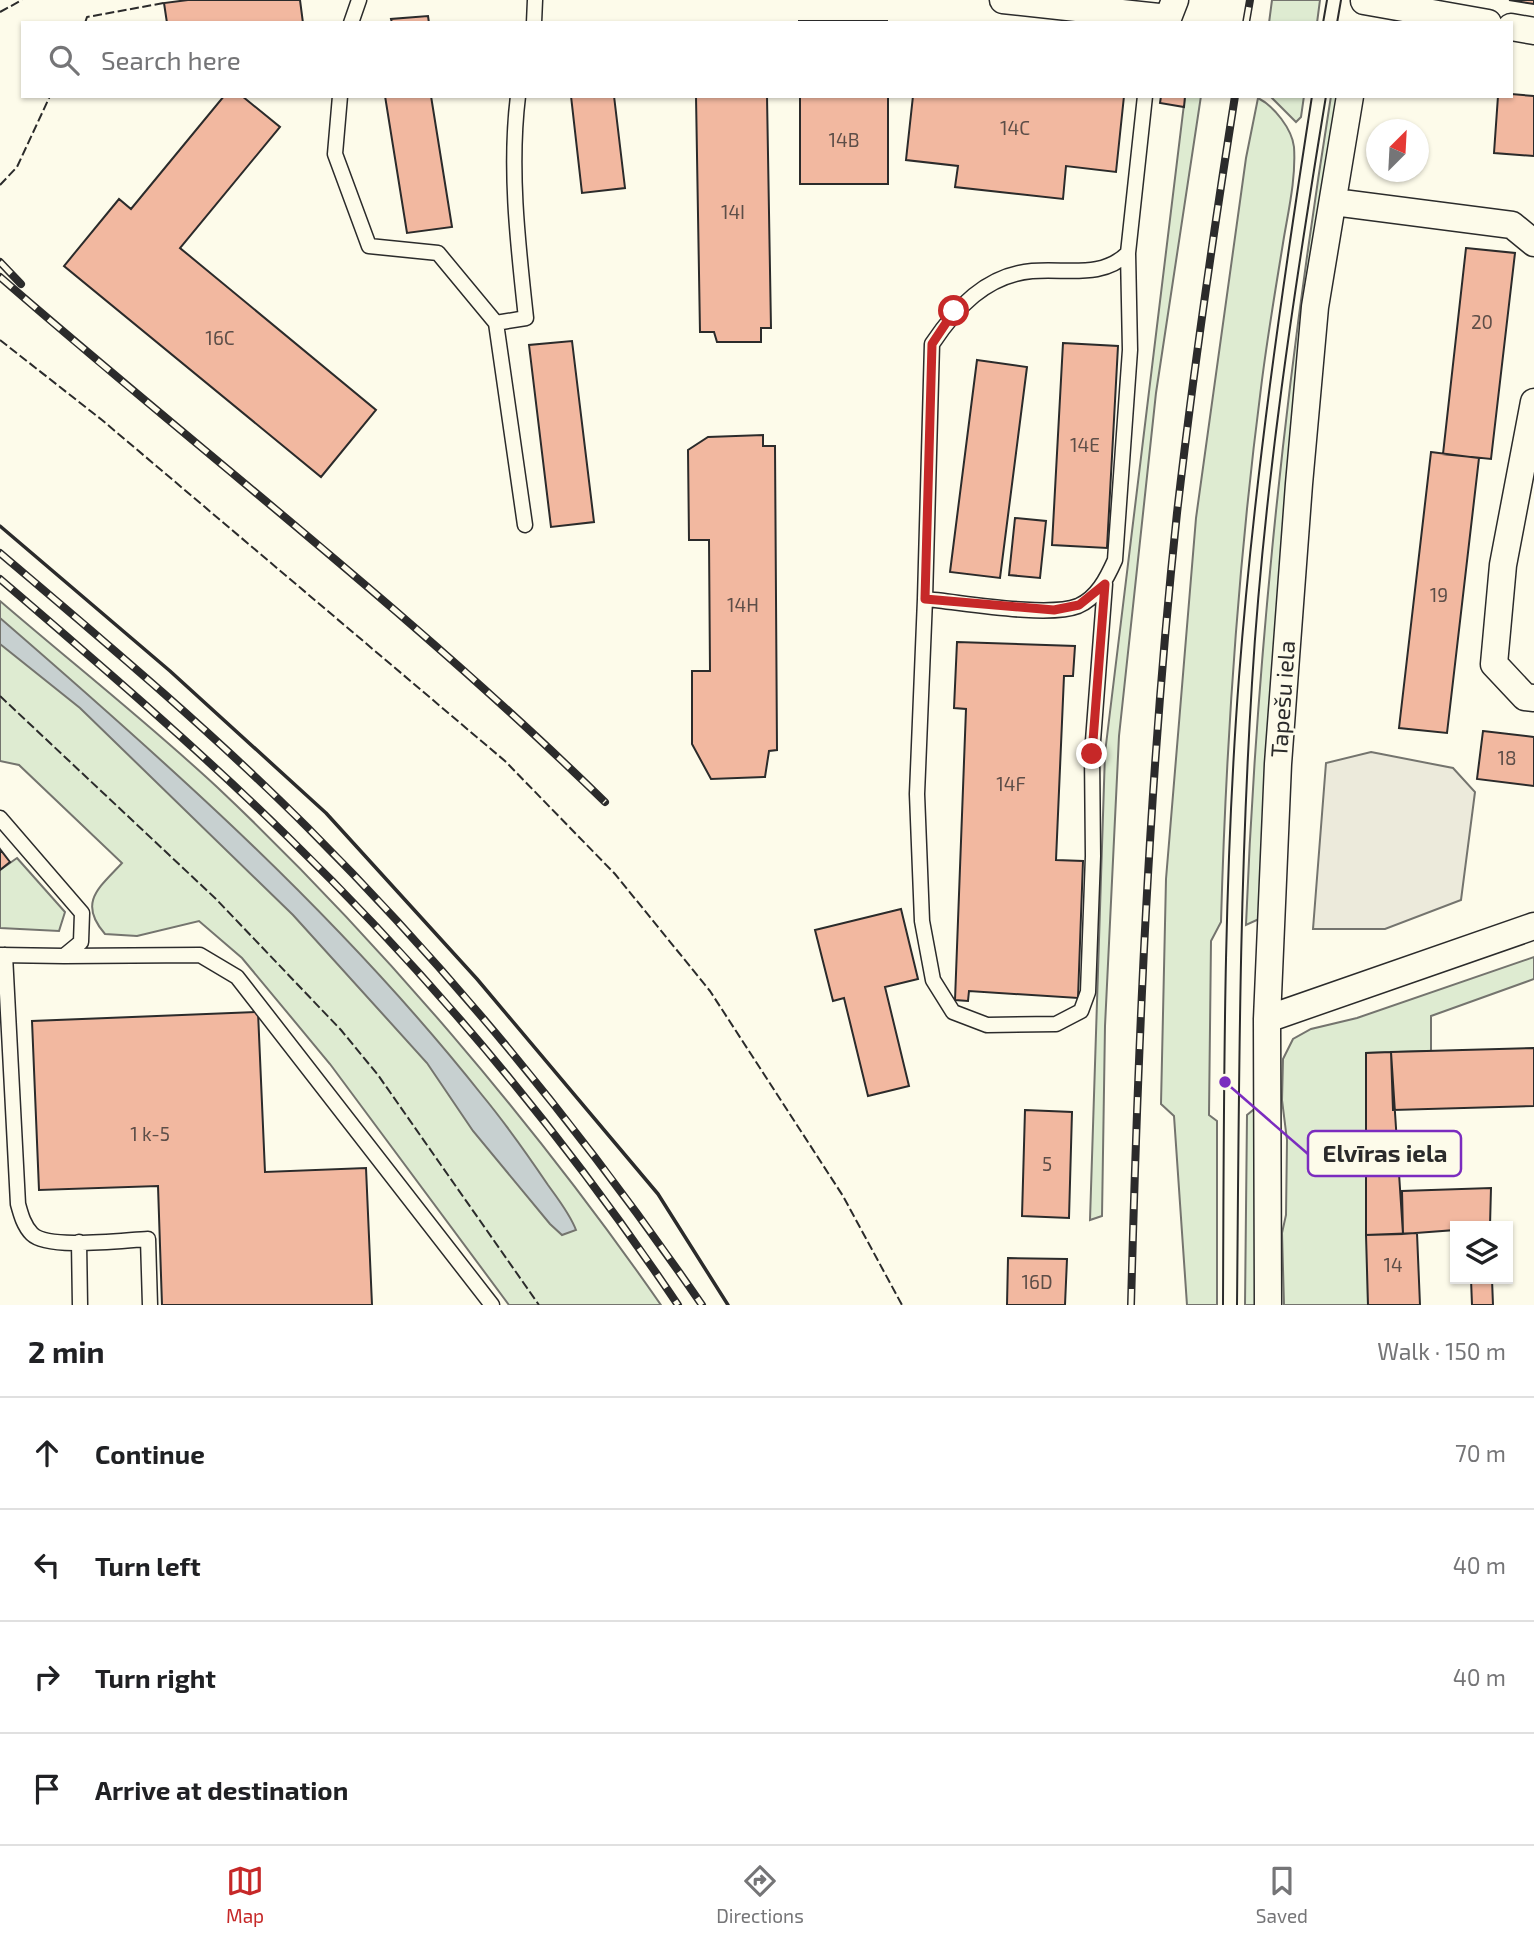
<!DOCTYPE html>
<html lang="en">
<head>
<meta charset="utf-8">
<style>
  body { margin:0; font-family:"Exo 2",sans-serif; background:#f6f6f6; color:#202124 }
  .controls { position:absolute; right:21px; bottom:21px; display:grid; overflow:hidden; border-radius:0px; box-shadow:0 2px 5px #0004 }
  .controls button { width:63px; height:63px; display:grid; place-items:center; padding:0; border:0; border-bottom:2px solid #e0e0e0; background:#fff; color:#202124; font:35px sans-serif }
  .compass { position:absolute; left:1366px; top:119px; width:63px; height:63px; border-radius:50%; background:#fff; box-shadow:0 2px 5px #0004; rotate:24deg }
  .stop { position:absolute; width:21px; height:21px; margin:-16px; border:5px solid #c62828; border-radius:50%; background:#fff }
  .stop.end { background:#c62828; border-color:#fff; box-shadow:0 2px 7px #0008 }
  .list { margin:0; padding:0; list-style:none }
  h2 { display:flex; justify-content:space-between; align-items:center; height:91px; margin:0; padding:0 28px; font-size:30px }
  h2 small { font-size:23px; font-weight:400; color:#757577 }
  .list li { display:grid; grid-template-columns:46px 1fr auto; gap:21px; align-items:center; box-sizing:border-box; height:112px; padding:0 28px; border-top:2px solid #e0e0e0 }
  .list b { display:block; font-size:26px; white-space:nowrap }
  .list em { font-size:23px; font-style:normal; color:#757577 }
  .icon { flex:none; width:38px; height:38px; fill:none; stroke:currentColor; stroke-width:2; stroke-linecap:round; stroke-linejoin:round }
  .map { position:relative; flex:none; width:1534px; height:1305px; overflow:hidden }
  .search { position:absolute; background:#fff; box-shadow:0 2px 5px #0004; left:21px; right:21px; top:21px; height:77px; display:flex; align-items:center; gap:18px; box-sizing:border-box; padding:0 24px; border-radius:0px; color:#757577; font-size:26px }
  .sheet { height:539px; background:#fff }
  nav { display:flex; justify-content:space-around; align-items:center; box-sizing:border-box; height:98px; border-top:2px solid #e0e0e0; background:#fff; font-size:19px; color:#757577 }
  nav a { display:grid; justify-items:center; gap:4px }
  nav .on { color:#c62828 }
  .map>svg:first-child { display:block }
  .green { fill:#deebd1; stroke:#74746e; stroke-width:2 }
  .parking { fill:#eceadb; stroke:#74746e; stroke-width:2 }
  .water { fill:#c7d0d0; stroke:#74746e; stroke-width:2 }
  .building { fill:#f2b8a0; stroke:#2b2b2b; stroke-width:2 }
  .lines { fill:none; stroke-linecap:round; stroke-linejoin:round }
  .lane-casing { stroke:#2b2b2b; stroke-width:17 }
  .street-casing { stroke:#2b2b2b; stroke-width:29 }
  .lane { stroke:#fdfbea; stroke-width:14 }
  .street { stroke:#fdfbea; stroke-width:26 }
  .tram { stroke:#2b2b2b; stroke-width:2 }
  .rail-casing { stroke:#2b2b2b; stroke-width:8 }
  .rail { stroke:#fdfbea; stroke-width:5; stroke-dasharray:16; stroke-linecap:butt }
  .fence { stroke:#2b2b2b; stroke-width:2; stroke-dasharray:9 3.5; stroke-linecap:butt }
  .wall { stroke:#2b2b2b; stroke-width:3.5 }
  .route { stroke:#c62828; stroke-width:9 }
  .labels { text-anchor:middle; stroke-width:5; stroke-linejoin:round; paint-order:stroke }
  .number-label { font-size:19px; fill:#5d4e48 }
  .street-label { font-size:23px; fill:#2b2b2b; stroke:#fdfbea }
  .leader { fill:none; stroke:#7b2cbf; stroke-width:2.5 }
  .callout-dot { fill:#7b2cbf; stroke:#fdfbea; stroke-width:2.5 }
  .callout { fill:#fdfbea; stroke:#7b2cbf; stroke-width:2.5 }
  .callout-label { font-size:24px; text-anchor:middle; font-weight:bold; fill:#2b2b2b }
</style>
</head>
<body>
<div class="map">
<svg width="1534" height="1305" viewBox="0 0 1534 1305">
  <rect width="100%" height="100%" fill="#fdfbea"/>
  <path class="green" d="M 1272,0 L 1320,0 L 1317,23 L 1269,23 Z
    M 1185,96 L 1201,96 L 1156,393 L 1119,736 L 1105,1026 L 1102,1216 L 1090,1220 L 1105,753 Z
    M 1270,96 L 1304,96 L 1301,117 L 1296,122 Z
    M 1331,96 L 1339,96 L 1259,919 L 1246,925 C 1257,647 1287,371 1331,96 Z
    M 1258,98 C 1274,106 1292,129 1294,147 C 1296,177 1289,208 1284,237 C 1276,287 1267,338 1261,388 C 1238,565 1226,743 1221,922 L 1211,941 L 1209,1115 L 1217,1121 L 1217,1305 L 1187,1305 L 1174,1116 L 1161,1104 L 1166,879 L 1196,518 L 1246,158 Z
    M 0,601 C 72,663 147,722 217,787 C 378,939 535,1124 661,1305 L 509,1305 L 330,1064 L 242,958 L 199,921 L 137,936 L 105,934 C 77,902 100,887 122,863 L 19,765 L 0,761 Z
    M 17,858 L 65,912 L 59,931 L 0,928 L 0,870 Z
    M 1534,957 L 1534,979 L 1431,1016 L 1431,1051 L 1366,1053 L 1368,1305 L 1284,1305 L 1282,1233 L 1286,1215 L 1287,1140 L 1282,1100 L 1283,1059 L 1293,1039 L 1311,1029 L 1357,1018 Z
    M 1258,1106 L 1255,1305 L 1245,1305 L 1247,1115 Z"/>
  <path class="parking" d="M 1371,752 L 1453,768 L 1475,792 L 1461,900 L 1385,929 L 1313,929 L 1326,763 Z"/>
  <path class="water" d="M 0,618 C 171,766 341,917 482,1095 C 506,1124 527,1154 548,1185 C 558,1199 570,1214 576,1230 L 562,1235 L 550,1224 L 473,1131 L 427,1063 L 293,915 L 80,708 L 0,644 Z"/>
  <path class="building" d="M 188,0 L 300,0 L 303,23 L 167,23 L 164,3 Z
    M 1509,0 L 1534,0 L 1534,4 Z
    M 428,16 L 429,23 L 392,23 L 391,19 Z
    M 799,21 L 887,21 L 887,23 L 799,23 Z
    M 1511,94 L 1534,96 L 1534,156 L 1494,153 L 1498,96 Z
    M 224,96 L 242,96 L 280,127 L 180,248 L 376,410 L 321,477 L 64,266 L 119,199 L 131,209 Z
    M 385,96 L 431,96 L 452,227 L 407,233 Z
    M 571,96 L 614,96 L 625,188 L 582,193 Z
    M 696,96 L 767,96 L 771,328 L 761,328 L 761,342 L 717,342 L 714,332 L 700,332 Z
    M 800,96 L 888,96 L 888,184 L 800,184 Z
    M 913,96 L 1124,96 L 1116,172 L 1066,166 L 1063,199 L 955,187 L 958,166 L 906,160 Z
    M 1161,96 L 1185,96 L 1184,107 L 1160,103 Z
    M 1466,248 L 1515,253 L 1491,459 L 1443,454 Z
    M 572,341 L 594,522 L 551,527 L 529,345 Z
    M 1063,343 L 1118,346 L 1107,548 L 1052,545 Z
    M 977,360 L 1027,367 L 1000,578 L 950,572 Z
    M 763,435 L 763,446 L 775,446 L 777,750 L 769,751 L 765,777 L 711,779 L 692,744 L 692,671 L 710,671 L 709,540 L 689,540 L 688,450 L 708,437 Z
    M 1431,452 L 1479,458 L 1447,733 L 1399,728 Z
    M 1015,518 L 1046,521 L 1040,578 L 1009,575 Z
    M 957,642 L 1075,646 L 1073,676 L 1064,676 L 1056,860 L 1083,861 L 1078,998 L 969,991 L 968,1001 L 955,1000 L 966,709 L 954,708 Z
    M 1483,731 L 1534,737 L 1534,786 L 1477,779 Z
    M 0,849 L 10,862 L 0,870 Z
    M 901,909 L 918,979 L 885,987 L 909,1086 L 868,1096 L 844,998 L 833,1001 L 815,930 Z
    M 258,1012 L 265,1172 L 366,1168 L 372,1305 L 162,1305 L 158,1186 L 39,1190 L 32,1021 Z
    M 1534,1048 L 1534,1106 L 1393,1110 L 1391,1052 Z
    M 1391,1052 L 1403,1234 L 1366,1235 L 1366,1053 Z
    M 1025,1110 L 1072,1112 L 1069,1218 L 1022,1216 Z
    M 1491,1188 L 1490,1226 L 1455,1226 L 1455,1230 L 1403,1234 L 1402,1191 Z
    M 1417,1233 L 1420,1305 L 1368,1305 L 1366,1235 Z
    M 1008,1258 L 1067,1259 L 1065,1305 L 1007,1305 Z
    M 1471,1279 L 1492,1279 L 1493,1305 L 1472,1305 Z"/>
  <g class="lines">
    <defs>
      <path id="lane" d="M 351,23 L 359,0
        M 534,23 L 535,0
        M 340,96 L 335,154 L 369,246 L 438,253 L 496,323
        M 518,96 C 509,169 518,245 526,318 L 496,323 L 525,525
        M 1128,253 C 1102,279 1067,268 1032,271 C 986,275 956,308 932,344 L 925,599 C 961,602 1047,618 1078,606 C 1097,598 1107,578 1115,560 L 1130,350 L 1128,253 L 1145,96
        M 925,599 L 917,794 L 922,921 L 933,980 L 953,1012 L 987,1025 L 1056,1024 L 1081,1011 L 1088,992 L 1093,856 L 1092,754 L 1105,584
        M 0,818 L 82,913 L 81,942 L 64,956 L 0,955
        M 5,955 L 18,1204 C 21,1215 24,1226 32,1234 C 48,1250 124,1240 148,1239 L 150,1305
        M 64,956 L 200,955 L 237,977 L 492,1305
        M 79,1242 L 80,1305"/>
      <path id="street" d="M 1003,0 L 1168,18 L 1175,0
        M 1364,1 L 1488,23
        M 1511,27 L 1534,31
        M 1334,202 L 1512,225 L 1534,243
        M 1534,402 L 1503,565 L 1494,664 L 1525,697 L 1534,698
        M 1267,1019 L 1534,926
        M 1268,1305 L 1267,1019 L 1278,764 L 1299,484 L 1315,307 L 1350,96"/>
    </defs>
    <use href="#lane" class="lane-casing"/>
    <use href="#street" class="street-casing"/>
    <use href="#lane" class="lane"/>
    <use href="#street" class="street"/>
    <path class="tram" d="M 1323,23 L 1327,0
      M 1337,23 L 1341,0
      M 1223,1305 C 1224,1096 1223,886 1239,677 C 1254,482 1282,289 1312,96
      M 1237,1305 C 1239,1098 1239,890 1252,683 C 1264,486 1294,291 1326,96"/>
    <defs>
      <path id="rail" d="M 1246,23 L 1250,0
        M 0,262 L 21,284
        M 0,277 C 201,452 414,615 605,802
        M 0,553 C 105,642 211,731 308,828 C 454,974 585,1135 702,1305
        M 0,579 C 98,663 196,747 288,837 C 434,979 565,1137 678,1305
        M 1131,1305 C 1138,1041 1149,776 1177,513 C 1193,374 1213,235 1235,96"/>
    </defs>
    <use href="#rail" class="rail-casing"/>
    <use href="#rail" class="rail"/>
    <path class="fence" d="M 0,12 L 22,0
      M 85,23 L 87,17 L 164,3
      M 0,185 L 17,167 L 50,96
      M 0,340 L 102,420 L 505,761 L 615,874 L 710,991 L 843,1196 L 902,1305
      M 0,696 L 216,899 L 341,1030 L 378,1075 L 539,1305"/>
    <path class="wall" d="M 0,526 L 170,671 L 326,813 L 477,979 L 658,1194 L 728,1305"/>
  </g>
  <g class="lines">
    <path class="route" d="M 954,311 L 932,344 L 925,599 L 1054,610 L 1079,605 L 1105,584 L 1092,754"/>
  </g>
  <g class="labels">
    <g class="number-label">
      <text x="1015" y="135">14C</text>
      <text x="844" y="147">14B</text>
      <text x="733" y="219">14I</text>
      <text x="1482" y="329">20</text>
      <text x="220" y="345">16C</text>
      <text x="1085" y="452">14E</text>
      <text x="1439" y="602">19</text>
      <text x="743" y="612">14H</text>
      <text x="1507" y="765">18</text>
      <text x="1011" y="791">14F</text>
      <text x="150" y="1141">1 k-5</text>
      <text x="1047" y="1171">5</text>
      <text x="1393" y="1272">14</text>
      <text x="1037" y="1289">16D</text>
    </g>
    <g class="street-label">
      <text transform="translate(1283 699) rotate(-86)" y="8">Tapešu iela</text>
    </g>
  </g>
  <path class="leader" d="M1225 1082L1308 1154"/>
  <circle class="callout-dot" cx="1225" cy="1082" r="7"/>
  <rect class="callout" x="1308" y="1131" width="153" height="45" rx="7"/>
  <g class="callout-label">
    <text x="1385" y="1162">Elvīras iela</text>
  </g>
</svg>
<div class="controls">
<button><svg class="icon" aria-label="layers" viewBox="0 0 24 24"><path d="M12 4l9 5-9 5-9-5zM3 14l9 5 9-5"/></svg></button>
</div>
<svg class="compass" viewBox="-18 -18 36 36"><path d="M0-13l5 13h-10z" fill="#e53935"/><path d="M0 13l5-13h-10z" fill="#757577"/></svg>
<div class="stop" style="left:954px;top:311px"></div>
<div class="stop end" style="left:1092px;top:754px"></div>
<div class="search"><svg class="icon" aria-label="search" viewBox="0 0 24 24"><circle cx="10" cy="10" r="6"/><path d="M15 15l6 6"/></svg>Search here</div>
</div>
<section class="sheet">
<h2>2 min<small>Walk · 150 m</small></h2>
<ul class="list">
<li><svg class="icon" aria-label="ahead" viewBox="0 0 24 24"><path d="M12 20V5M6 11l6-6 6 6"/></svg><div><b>Continue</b></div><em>70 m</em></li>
<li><svg class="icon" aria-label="left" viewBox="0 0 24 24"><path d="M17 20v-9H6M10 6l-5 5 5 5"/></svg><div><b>Turn left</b></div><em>40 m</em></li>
<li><svg class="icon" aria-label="right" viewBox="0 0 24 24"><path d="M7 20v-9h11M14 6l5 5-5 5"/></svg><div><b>Turn right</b></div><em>40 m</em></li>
<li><svg class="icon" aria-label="arrive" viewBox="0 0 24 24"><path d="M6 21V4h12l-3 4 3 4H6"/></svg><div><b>Arrive at destination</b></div></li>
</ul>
</section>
<nav>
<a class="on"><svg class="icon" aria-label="map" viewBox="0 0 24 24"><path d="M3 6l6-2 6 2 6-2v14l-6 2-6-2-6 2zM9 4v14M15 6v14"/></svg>Map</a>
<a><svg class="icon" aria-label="directions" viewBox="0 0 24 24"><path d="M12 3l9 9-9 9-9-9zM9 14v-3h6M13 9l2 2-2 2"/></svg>Directions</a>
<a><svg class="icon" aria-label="saved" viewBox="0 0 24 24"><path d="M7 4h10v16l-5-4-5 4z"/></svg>Saved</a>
</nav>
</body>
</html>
